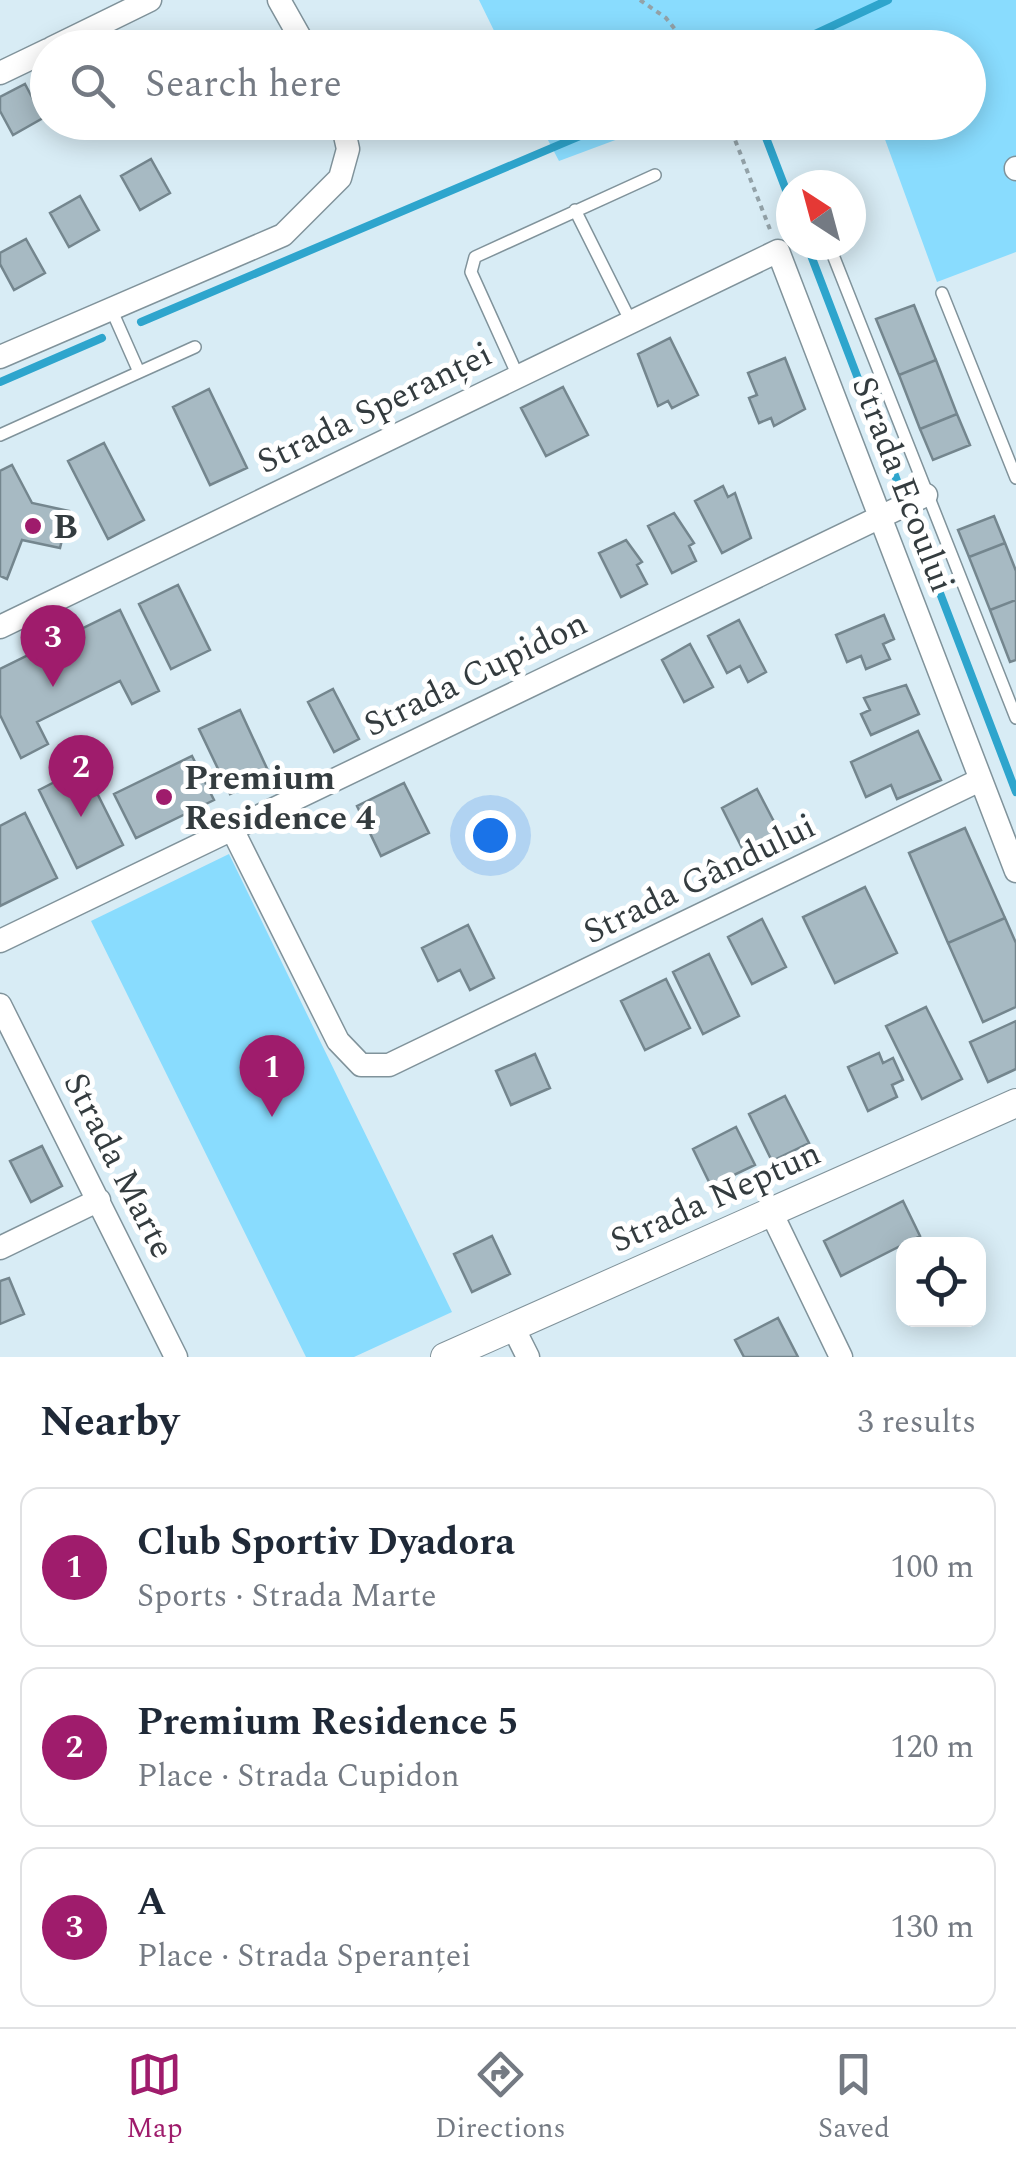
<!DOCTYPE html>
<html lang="en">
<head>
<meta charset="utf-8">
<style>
  body { margin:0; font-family:Spectral,serif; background:#f2f2f3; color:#1f2937 }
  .controls { position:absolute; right:30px; bottom:30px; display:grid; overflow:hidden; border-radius:20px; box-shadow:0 5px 25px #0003 }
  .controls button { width:90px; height:90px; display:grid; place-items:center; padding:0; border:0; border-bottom:2px solid #e0e1e3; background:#fff; color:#1f2937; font:50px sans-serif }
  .compass { position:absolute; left:776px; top:170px; width:90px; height:90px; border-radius:50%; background:#fff; box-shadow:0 5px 25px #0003; rotate:324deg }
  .you { position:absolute; left:490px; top:835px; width:35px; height:35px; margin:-25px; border:8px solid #fff; border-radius:50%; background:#1a73e8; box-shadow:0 0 0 15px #1a73e833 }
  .badge { display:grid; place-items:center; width:65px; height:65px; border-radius:50%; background:#9f1c6c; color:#fff; font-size:32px; font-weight:700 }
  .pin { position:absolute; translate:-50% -82px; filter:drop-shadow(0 2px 5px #0008) }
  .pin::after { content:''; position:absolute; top:52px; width:35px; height:30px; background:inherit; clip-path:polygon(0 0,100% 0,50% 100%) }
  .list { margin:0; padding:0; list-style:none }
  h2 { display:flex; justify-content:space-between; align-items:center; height:130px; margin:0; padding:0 40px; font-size:42px }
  h2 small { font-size:32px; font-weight:400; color:#747a83 }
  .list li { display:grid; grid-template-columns:65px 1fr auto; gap:30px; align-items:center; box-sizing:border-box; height:160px; margin:0 20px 20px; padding:0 20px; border:2px solid #e0e1e3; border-radius:20px }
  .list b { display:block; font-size:38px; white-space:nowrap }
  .list p { margin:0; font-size:32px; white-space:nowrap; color:#747a83 }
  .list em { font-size:32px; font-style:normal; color:#747a83 }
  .icon { flex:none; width:55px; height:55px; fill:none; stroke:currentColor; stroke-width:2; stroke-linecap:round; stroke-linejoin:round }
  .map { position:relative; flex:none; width:1016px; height:1357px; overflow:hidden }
  .search { position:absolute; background:#fff; box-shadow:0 5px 25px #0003; left:30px; right:30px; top:30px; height:110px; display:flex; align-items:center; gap:25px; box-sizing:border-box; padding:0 35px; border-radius:55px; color:#747a83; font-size:38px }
  .sheet { height:670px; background:#fff }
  nav { display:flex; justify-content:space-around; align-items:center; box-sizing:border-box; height:140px; border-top:2px solid #e0e1e3; background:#fff; font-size:28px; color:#747a83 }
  nav a { display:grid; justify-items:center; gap:5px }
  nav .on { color:#9f1c6c }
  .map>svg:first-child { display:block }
  .green { fill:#89dcfe }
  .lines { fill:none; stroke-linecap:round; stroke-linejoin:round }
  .stream { stroke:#2ea5cd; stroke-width:8 }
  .building { fill:#a7bac3; stroke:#74868e; stroke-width:2.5 }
  .service-casing { stroke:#80939b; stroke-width:14 }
  .minor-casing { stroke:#80939b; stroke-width:25 }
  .tertiary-casing { stroke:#80939b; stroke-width:30 }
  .path { stroke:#93a2a8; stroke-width:4; stroke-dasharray:5 5; stroke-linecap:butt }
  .service { stroke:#fff; stroke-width:11 }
  .minor { stroke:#fff; stroke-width:22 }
  .tertiary { stroke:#fff; stroke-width:28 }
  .poi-dot { fill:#9f1c6c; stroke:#fff; stroke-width:4 }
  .labels { text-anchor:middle; stroke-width:10; stroke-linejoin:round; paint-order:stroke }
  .street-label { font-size:35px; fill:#343c3f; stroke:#fff }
  .poi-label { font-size:35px; font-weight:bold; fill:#343c3f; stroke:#fff; text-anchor:start }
</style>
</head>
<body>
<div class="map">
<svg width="1016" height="1357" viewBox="0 0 1016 1357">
  <rect width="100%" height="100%" fill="#d8ecf5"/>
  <path class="green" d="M 479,0 L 1016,0 L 1016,252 L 937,282 L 879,123 L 968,122 L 968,48 L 502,47 Z
    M 539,123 L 661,123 L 559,161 Z
    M 229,854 L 452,1312 L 354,1357 L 306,1357 L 91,921 Z"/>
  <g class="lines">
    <path class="stream" d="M 785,48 L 888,0
      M 760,122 L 791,203
      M 807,245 L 1016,792
      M 141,322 L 613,122
      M 0,382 L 102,338"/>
  </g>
  <path class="building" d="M 25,84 L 43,118 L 13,135 L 0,111 L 0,97 Z
    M 151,159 L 170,193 L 140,210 L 121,176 Z
    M 80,196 L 99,230 L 69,247 L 50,213 Z
    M 26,239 L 45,273 L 14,290 L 0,264 L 0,253 Z
    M 914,305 L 936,360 L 899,375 L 876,319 Z
    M 670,338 L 698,395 L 672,408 L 668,401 L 658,406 L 638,354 Z
    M 785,358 L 805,409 L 774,426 L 771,418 L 759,423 L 749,398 L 757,395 L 748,373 Z
    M 936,360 L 957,414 L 920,429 L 899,375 Z
    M 563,387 L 588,435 L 546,456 L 521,408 Z
    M 209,389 L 247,468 L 210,485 L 173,407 Z
    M 957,414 L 970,445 L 933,460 L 920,429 Z
    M 104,443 L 144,520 L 108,539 L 68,461 Z
    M 12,465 L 32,503 L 69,511 L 60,548 L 22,540 L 7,579 L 0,576 L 0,471 Z
    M 723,486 L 728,497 L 735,493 L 751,538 L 722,553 L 695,501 Z
    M 674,513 L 694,543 L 689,546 L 696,561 L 672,573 L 648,526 Z
    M 994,516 L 1005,543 L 969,557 L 958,530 Z
    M 626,540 L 642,562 L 637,565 L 647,584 L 621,597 L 599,553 Z
    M 1005,543 L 1016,571 L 1016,600 L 990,610 L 969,557 Z
    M 178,585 L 210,650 L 171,669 L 139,604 Z
    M 1016,600 L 1016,660 L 1010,662 L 990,610 Z
    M 120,610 L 159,691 L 132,704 L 120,681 L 37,722 L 48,744 L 21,758 L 0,715 L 0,669 Z
    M 884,615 L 894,639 L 883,644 L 890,659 L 866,669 L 861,656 L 847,662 L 836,635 Z
    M 739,620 L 766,672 L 748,682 L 740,666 L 727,673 L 708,636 Z
    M 690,644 L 713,687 L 684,702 L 662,660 Z
    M 906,685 L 919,714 L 871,735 L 861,714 L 870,710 L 864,698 Z
    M 333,689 L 359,739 L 334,752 L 308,702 Z
    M 240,710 L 270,775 L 230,794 L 199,729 Z
    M 918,731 L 941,780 L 897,799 L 891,785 L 866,797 L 851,762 Z
    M 192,756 L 214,800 L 136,838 L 114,794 Z
    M 84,767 L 123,845 L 77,868 L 39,790 Z
    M 404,783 L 429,833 L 381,856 L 357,806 Z
    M 757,789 L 782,837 L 746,856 L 722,808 Z
    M 25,813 L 57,878 L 0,906 L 0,826 Z
    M 965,828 L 1005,918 L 948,943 L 909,853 Z
    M 865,887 L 897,953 L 835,983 L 803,917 Z
    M 1005,918 L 1016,943 L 1016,1007 L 983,1022 L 948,943 Z
    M 762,919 L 786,967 L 752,984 L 728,937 Z
    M 468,925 L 494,978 L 470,990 L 460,970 L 438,981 L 422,948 Z
    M 709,954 L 739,1016 L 703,1034 L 673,972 Z
    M 666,979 L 690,1028 L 645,1050 L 621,1001 Z
    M 926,1007 L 962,1079 L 922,1099 L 886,1026 Z
    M 1016,1021 L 1016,1069 L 988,1082 L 970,1042 Z
    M 879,1053 L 883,1063 L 893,1058 L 903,1080 L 892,1085 L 897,1097 L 868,1111 L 848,1067 Z
    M 535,1054 L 550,1088 L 511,1105 L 496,1071 Z
    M 785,1096 L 809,1143 L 772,1161 L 749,1114 Z
    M 736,1127 L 755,1165 L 711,1186 L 693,1149 Z
    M 42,1146 L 62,1186 L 31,1202 L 10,1161 Z
    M 903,1201 L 920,1236 L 841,1276 L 824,1241 Z
    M 492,1236 L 510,1274 L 472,1292 L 454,1254 Z
    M 9,1278 L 24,1314 L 0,1324 L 0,1281 Z
    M 778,1318 L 798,1357 L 744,1357 L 735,1340 Z"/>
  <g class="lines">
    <defs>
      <path id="service" d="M 575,210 L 631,322
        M 831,250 L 1016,718
        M 942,293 L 1016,478
        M 112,311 L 139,372
        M 518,376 L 471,272 L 475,257 L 655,175
        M 0,435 L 195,347"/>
      <path id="minor" d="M 279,0 L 306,48
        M 52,48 L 150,0
        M 0,73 L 48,50
        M 1016,168 L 1016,169
        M 0,357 L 283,235 L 340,178 L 348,149 L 342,122
        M 0,627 L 778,251 L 1016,871
        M 232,829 L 338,1041 L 361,1065 L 389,1065 L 980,780
        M 0,941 L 926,495
        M 0,1005 L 176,1357
        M 771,1212 L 841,1357
        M 0,1248 L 99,1200
        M 513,1327 L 528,1357"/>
      <path id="tertiary" d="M 445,1357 L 1016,1103"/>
    </defs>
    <use href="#service" class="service-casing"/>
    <use href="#minor" class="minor-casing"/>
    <use href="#tertiary" class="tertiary-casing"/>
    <path class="path" d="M 640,0 L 666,18 L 690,48
      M 728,122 L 771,232"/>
    <use href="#service" class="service"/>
    <use href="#minor" class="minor"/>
    <use href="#tertiary" class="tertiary"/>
  </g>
  <g class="poi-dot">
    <circle cx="33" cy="526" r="10"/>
    <circle cx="164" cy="797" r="10"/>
  </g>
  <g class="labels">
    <g class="street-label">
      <text transform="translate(374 407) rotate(-26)" y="12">Strada Speranței</text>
      <text transform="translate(904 484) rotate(69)" y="12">Strada Ecoului</text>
      <text transform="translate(475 673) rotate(-26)" y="12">Strada Cupidon</text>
      <text transform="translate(699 878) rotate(-26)" y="12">Strada Gândului</text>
      <text transform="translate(120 1165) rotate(63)" y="12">Strada Marte</text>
      <text transform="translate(715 1196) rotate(-24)" y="12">Strada Neptun</text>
    </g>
    <g class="poi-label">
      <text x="53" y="538">B</text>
      <text x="184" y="789">Premium<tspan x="184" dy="40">Residence 4</tspan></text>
    </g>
  </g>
</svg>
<div class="controls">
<button><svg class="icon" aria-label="locate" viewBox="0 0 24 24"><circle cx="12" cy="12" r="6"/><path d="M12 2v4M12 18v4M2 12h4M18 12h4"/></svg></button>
</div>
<svg class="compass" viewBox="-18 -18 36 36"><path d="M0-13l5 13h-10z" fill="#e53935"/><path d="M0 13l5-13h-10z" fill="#747a83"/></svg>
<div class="you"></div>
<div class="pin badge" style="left:272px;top:1117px">1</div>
<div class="pin badge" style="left:81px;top:817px">2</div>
<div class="pin badge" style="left:53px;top:687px">3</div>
<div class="search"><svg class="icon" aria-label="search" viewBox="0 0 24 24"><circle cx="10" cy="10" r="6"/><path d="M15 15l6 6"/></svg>Search here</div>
</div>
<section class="sheet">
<h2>Nearby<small>3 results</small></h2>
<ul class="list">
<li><span class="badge">1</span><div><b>Club Sportiv Dyadora</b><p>Sports · Strada Marte</p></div><em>100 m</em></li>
<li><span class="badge">2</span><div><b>Premium Residence 5</b><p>Place · Strada Cupidon</p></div><em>120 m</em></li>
<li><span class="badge">3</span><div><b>A</b><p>Place · Strada Speranței</p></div><em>130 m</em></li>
</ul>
</section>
<nav>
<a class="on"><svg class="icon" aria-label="map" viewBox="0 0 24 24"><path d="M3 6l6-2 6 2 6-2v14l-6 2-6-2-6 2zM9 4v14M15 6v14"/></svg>Map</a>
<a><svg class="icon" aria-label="directions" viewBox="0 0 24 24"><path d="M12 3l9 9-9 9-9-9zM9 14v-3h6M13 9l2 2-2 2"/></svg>Directions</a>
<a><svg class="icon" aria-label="saved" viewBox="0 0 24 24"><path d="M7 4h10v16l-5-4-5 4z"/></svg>Saved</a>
</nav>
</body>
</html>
